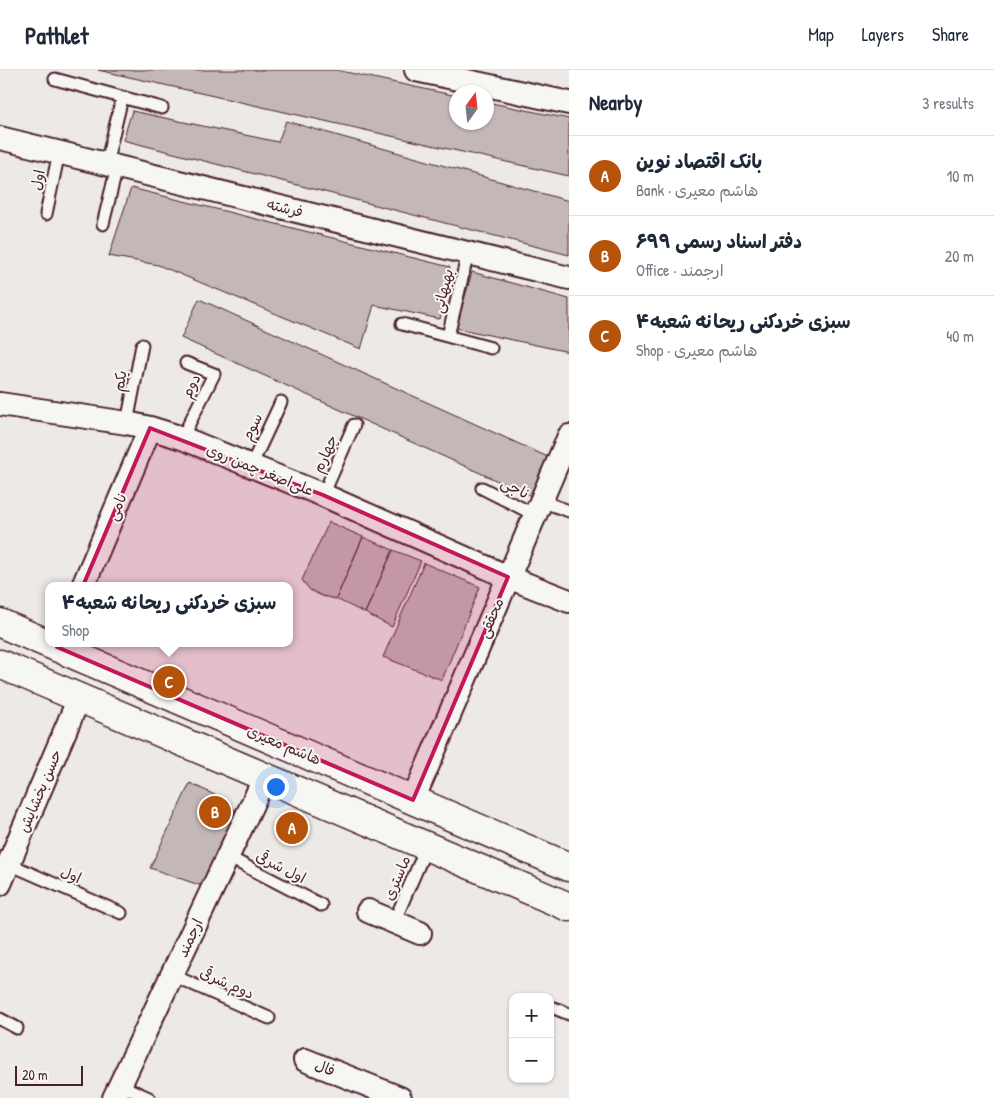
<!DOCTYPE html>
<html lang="en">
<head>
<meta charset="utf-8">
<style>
  body { margin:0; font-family:"Patrick Hand","Playpen Sans Arabic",sans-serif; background:#f6f6f7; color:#1f2937 }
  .controls { position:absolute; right:15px; bottom:15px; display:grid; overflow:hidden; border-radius:10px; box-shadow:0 1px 4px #0004 }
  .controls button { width:45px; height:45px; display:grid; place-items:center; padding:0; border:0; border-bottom:1px solid #e0e1e3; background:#fff; color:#1f2937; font:25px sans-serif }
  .compass { position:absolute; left:449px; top:15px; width:45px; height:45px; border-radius:50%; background:#fff; box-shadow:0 1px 4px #0004; rotate:15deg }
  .scale { position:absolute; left:15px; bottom:12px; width:68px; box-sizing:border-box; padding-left:5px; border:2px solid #4a1f2b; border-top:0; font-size:14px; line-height:18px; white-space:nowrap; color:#4a1f2b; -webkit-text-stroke:4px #f6f6f2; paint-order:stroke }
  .you { position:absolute; left:275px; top:716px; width:18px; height:18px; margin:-12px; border:4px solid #fff; border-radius:50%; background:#1a73e8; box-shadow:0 0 0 8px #1a73e833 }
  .badge { display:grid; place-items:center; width:32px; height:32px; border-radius:50%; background:#b45309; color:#fff; font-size:16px; font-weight:700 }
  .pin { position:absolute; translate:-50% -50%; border:2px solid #fff; box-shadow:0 1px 5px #0006 }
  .popup { position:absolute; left:45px; top:512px; width:248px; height:65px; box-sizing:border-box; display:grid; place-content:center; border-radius:10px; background:#fff; filter:drop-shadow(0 1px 4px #0005); font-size:16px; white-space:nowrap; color:#747a83 }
  .popup b { font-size:19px; color:#1f2937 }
  .popup::after { content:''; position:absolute; left:50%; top:100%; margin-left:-10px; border:10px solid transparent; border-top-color:#fff }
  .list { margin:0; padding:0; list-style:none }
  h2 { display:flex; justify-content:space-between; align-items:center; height:65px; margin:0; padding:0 20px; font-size:21px }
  h2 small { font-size:16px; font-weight:400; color:#747a83 }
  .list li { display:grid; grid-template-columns:32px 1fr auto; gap:15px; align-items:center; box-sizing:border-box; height:80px; padding:0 20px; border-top:1px solid #e0e1e3 }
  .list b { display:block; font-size:19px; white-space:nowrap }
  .list p { margin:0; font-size:16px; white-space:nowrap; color:#747a83 }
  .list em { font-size:16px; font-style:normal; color:#747a83 }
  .map { position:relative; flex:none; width:569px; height:1028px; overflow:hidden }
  header { display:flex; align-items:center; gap:30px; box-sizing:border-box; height:70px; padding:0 25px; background:#fff; border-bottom:1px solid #e0e1e3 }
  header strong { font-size:24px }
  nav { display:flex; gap:28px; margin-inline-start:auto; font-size:18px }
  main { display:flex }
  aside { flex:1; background:#fff }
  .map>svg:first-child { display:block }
  .building { fill:#c4b7b7; stroke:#4a1f2b }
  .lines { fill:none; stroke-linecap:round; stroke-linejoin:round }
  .service-casing { stroke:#4a1f2b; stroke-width:15 }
  .minor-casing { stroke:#4a1f2b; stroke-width:26 }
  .secondary-casing { stroke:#4a1f2b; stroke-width:31 }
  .service { stroke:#f6f6f2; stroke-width:11 }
  .minor { stroke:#f6f6f2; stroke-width:22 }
  .secondary { stroke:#f6f6f2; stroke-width:28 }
  .marked { fill:#c2185b; fill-opacity:0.2; stroke:#c2185b; stroke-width:4; stroke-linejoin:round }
  .labels { text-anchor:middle; stroke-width:4; stroke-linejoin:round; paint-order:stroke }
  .street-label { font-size:15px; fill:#4a1f2b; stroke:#f6f6f2 }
</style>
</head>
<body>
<header>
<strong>Pathlet</strong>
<nav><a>Map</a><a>Layers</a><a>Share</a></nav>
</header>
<main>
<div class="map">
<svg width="569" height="1028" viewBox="0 0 569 1028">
  <rect width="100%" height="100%" fill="#ece9e6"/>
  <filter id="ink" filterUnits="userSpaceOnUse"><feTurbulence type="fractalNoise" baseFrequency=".02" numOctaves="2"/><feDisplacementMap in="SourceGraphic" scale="10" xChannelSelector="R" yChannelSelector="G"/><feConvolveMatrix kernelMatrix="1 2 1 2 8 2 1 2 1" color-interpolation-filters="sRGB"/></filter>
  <g filter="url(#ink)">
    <path class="building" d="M 98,0 L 336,0 L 457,26 L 457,52 L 487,52 L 487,32 L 569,49 L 569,106 Z
      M 132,41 L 278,72 L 286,51 L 569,131 L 569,185 L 123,70 Z
      M 131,118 L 450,197 L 440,249 L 374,235 L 361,279 L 158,195 L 109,186 Z
      M 472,202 L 569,229 L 569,282 L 456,258 Z
      M 199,229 L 548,387 L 531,426 L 181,268 Z
      M 329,452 L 363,467 L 336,529 L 322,526 L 310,520 L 302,510 Z
      M 363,467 L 393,480 L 365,543 L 336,529 Z
      M 393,480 L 421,491 L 392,557 L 365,543 Z
      M 424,493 L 480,517 L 442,610 L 383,587 Z
      M 190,713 L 229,732 L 236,742 L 202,816 L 150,798 Z"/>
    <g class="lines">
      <defs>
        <path id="service" d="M 55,9 L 162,38
          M 106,94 L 122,28
          M 46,144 L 59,82
          M 103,154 L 117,97
          M 402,254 L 491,278
          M 448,266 L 468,183
          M 127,353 L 142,275
          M 182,368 L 214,304 L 186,293
          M 251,396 L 281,332
          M 482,418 L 535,445
          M 323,425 L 354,355
          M 541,431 L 569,441
          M 228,787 L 321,835
          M 9,794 L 121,843
          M 394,852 L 427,776
          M 172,905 L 269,948
          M 554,938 L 569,944
          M 0,949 L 17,958
          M 120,1015 L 149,1028"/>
        <path id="minor" d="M 416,0 L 569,33
          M 0,68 L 569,208
          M 0,334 L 127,353 L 150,358 L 182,368 L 323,425 L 508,507
          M 513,509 L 569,531
          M 83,516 L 150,358
          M 413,730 L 569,366
          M 0,814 L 79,628
          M 368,841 L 420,863
          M 305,990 L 400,1028
          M 114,1028 L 265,707"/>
        <path id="secondary" d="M 0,553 L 569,797
          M 0,594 L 569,837"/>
      </defs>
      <use href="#service" class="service-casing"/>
      <use href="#minor" class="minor-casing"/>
      <use href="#secondary" class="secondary-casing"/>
      <use href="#service" class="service"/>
      <use href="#minor" class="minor"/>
      <use href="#secondary" class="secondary"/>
    </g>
  </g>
  <path class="marked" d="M 150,358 L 323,425 L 508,507 L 413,730 L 57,577 Z"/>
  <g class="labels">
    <g class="street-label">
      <text transform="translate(38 110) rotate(-78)" y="5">اول</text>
      <text transform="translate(285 138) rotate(14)" y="5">فرشته</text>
      <text transform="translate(443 221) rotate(-76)" y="5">بهبهانی</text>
      <text transform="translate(120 311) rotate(-79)" y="5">یکم</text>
      <text transform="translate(191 316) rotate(-64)" y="5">دوم</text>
      <text transform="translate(252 357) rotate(-65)" y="5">سوم</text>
      <text transform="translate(325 384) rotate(-66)" y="5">چهارم</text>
      <text transform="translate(260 400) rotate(22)" y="5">علی‌اصغر چمن روی</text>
      <text transform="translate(515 418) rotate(27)" y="5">ناجی</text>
      <text transform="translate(117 437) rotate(-67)" y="5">نامی</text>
      <text transform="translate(491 548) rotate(-67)" y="5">محققی</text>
      <text transform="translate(284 675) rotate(23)" y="5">هاشم معیری</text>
      <text transform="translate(40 721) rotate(-67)" y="5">حسن بخشایش</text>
      <text transform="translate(281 797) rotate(27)" y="5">اول شرقی</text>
      <text transform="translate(71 805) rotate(24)" y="5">اول</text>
      <text transform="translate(397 808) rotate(-67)" y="5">ماستری</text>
      <text transform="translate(190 868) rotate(-65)" y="5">ارجمند</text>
      <text transform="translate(227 913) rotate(24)" y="5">دوم شرقی</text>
      <text transform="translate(325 998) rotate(22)" y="5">فال</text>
    </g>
  </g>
</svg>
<div class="controls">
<button>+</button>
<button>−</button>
</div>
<svg class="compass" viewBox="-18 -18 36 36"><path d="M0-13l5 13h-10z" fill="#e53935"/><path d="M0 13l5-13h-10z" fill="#747a83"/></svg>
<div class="scale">20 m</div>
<div class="you"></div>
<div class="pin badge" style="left:292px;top:758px">A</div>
<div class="pin badge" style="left:215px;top:742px">B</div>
<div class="pin badge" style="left:169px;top:612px">C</div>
<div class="popup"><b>سبزی خردکنی ریحانه شعبه۴</b>Shop</div>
</div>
<aside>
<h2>Nearby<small>3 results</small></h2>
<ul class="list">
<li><span class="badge">A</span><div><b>بانک اقتصاد نوین</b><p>Bank · هاشم معیری</p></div><em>10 m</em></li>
<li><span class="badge">B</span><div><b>دفتر اسناد رسمی ۶۹۹</b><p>Office · ارجمند</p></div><em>20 m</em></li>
<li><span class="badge">C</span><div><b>سبزی خردکنی ریحانه شعبه۴</b><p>Shop · هاشم معیری</p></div><em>40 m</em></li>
</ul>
</aside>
</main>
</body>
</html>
